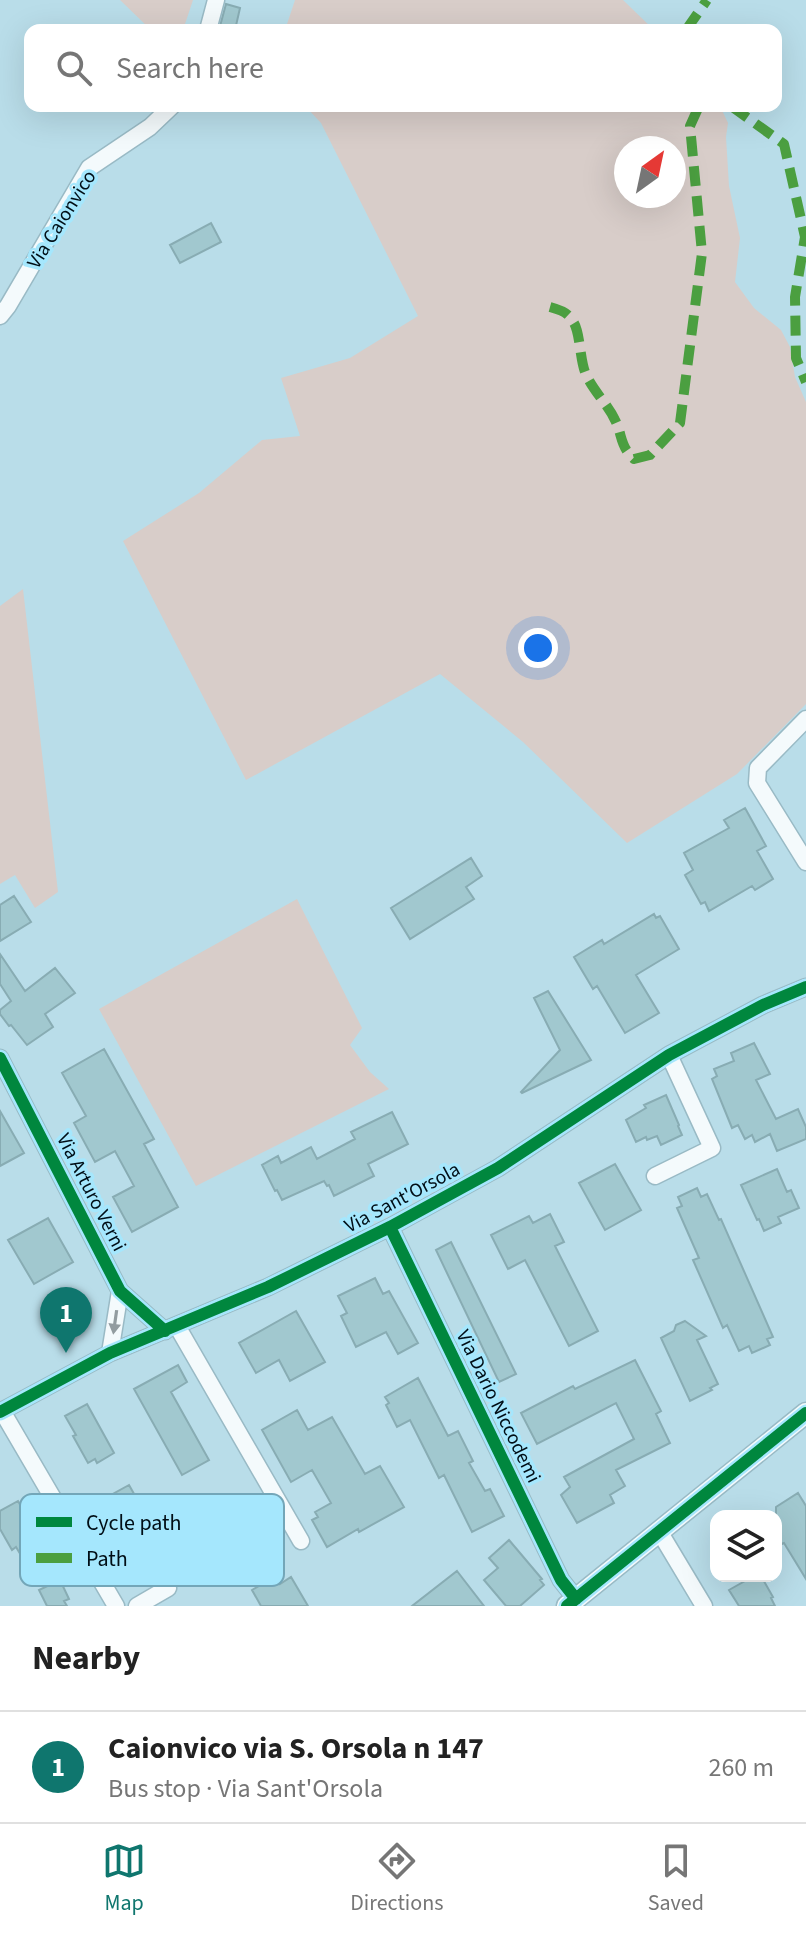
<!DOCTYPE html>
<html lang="en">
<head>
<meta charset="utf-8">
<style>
  body { margin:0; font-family:"Source Sans 3",sans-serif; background:#f6f6f6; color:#222 }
  .controls { position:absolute; right:24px; bottom:24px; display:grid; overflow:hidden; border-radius:16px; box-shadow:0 8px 32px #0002 }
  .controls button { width:72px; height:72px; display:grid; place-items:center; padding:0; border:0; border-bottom:2px solid #e0e0e0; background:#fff; color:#222; font:40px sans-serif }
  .compass { position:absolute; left:614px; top:136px; width:72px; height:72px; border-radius:50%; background:#fff; box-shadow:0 8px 32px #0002; rotate:33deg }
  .you { position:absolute; left:538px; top:648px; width:28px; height:28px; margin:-20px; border:6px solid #fff; border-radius:50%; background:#1a73e8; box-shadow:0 0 0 12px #1a73e833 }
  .badge { display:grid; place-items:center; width:52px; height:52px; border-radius:50%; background:#0f766e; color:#fff; font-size:26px; font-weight:700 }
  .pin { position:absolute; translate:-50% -66px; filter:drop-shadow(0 2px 4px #0008) }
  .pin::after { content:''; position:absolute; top:42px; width:28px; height:24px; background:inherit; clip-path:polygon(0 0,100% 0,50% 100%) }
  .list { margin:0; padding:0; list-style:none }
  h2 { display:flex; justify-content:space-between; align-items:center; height:104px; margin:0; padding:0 32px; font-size:34px }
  h2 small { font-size:26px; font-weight:400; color:#767676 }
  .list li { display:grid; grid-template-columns:52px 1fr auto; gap:24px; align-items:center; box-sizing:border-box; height:112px; padding:0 32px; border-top:2px solid #e0e0e0 }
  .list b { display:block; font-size:30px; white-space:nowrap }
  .list p { margin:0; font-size:26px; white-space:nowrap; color:#767676 }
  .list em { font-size:26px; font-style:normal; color:#767676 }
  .icon { flex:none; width:44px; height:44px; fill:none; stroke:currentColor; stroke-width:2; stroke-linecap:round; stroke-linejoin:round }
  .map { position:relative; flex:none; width:806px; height:1606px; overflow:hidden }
  .search { position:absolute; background:#fff; box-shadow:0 8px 32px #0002; left:24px; right:24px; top:24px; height:88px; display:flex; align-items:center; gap:20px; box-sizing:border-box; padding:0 28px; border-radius:16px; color:#767676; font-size:30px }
  .sheet { height:216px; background:#fff }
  nav { display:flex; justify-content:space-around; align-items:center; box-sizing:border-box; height:112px; border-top:2px solid #e0e0e0; background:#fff; font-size:22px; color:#767676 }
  nav a { display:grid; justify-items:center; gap:4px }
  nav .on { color:#0f766e }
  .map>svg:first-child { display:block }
  .green { fill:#d8cdc9; fill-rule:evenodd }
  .building { fill:#a1c8cf; stroke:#88acb3; stroke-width:2 }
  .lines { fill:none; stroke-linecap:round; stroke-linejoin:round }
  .minor-casing { stroke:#99bac5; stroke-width:19 }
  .tertiary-casing { stroke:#99bac5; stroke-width:23 }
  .minor { stroke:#f4fafc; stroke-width:16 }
  .tertiary { stroke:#f4fafc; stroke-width:20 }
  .quiet { stroke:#4b9f40; stroke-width:10; stroke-dasharray:20 10; stroke-linecap:butt }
  .cycleway-casing { stroke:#a5e7fd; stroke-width:17 }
  .cycleway { stroke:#00873e; stroke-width:12 }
  .oneway { fill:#929ca0 }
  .labels { text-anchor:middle; stroke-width:7; stroke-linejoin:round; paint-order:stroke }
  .street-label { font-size:20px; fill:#000e16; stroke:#a5e7fd }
  .key { fill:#a5e7fd; stroke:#73a6b8; stroke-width:2 }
  .key-label { font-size:22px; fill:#000e16 }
</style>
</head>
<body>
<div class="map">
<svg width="806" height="1606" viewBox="0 0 806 1606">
  <rect width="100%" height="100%" fill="#b9dde9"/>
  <path class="green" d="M 120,0 L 193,0 L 183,30 L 151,30 Z
    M 295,0 L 623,0 L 654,30 L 285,30 Z
    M 305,106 L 720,106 L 728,123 L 726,137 L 729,186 L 740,238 L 735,282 L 754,308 L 781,330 L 790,347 L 795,377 L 806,402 L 806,704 L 737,774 L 627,843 L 523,742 L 440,674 L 246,780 L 123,541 L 199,493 L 262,440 L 300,436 L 281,378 L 350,358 L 418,316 L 321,123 ZM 674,148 L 674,196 L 626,196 L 626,148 Z
    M 23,589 L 58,892 L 35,908 L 15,875 L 0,884 L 0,606 Z
    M 297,899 L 362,1028 L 350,1045 L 370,1072 L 389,1089 L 196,1186 L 99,1009 Z"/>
  <path class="building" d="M 226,4 L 240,8 L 235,30 L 219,30 Z
    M 211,223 L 221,242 L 180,263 L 170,245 Z
    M 745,808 L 766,846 L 757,851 L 773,879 L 755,890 L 752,886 L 709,911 L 705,902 L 701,904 L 685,875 L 693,870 L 684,853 L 729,828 L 724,820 Z
    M 471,858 L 482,876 L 466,887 L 474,899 L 410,939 L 391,908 Z
    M 14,896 L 31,922 L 0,941 L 0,905 Z
    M 654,914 L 656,918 L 660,916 L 679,949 L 636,975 L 659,1013 L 625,1033 L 597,986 L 593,989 L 574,957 L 602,940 L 604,944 Z
    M 0,954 L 25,991 L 55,968 L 75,993 L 45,1014 L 53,1027 L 27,1045 L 11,1025 L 9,1026 L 0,1014 L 0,1010 L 11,1001 L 0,984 Z
    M 548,991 L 591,1060 L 522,1093 L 521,1092 L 560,1050 L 534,998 Z
    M 754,1043 L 770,1074 L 756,1080 L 776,1119 L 798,1109 L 806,1127 L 806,1139 L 777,1151 L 770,1134 L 755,1142 L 752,1135 L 745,1139 L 738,1125 L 732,1128 L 712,1079 L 717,1076 L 714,1069 L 734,1061 L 731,1053 Z
    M 104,1049 L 154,1139 L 144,1144 L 178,1207 L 132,1232 L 113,1197 L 134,1186 L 115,1151 L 95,1162 L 74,1123 L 86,1116 L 62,1073 Z
    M 666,1095 L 679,1125 L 678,1126 L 682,1135 L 661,1145 L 657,1136 L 647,1140 L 646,1137 L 636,1142 L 626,1120 L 646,1108 L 644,1105 Z
    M 0,1111 L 24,1153 L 0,1166 Z
    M 392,1112 L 408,1144 L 368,1164 L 374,1176 L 334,1196 L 329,1185 L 327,1186 L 324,1181 L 282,1200 L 277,1190 L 275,1191 L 262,1165 L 278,1156 L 281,1163 L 311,1147 L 317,1159 L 355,1139 L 351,1132 Z
    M 615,1164 L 641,1210 L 605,1230 L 579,1183 Z
    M 777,1169 L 787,1192 L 791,1190 L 799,1208 L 778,1217 L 781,1223 L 764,1231 L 759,1219 L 757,1220 L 741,1185 Z
    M 697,1188 L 701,1197 L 707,1194 L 719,1220 L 721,1219 L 773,1337 L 767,1339 L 770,1345 L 752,1353 L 749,1346 L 739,1351 L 727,1325 L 723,1328 L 693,1260 L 699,1258 L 677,1208 L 682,1206 L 678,1197 Z
    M 550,1214 L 564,1242 L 555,1246 L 598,1331 L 569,1346 L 525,1260 L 508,1269 L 491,1235 L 529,1216 L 533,1223 Z
    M 48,1218 L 73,1262 L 34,1284 L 8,1240 Z
    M 451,1242 L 516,1374 L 499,1382 L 436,1250 Z
    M 375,1278 L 383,1294 L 389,1291 L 418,1343 L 398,1354 L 386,1332 L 356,1347 L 341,1316 L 347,1313 L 338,1296 Z
    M 296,1311 L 325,1362 L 290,1381 L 279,1360 L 256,1373 L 239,1343 Z
    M 685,1321 L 706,1336 L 697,1340 L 718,1384 L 710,1388 L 712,1390 L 690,1401 L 661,1338 L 674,1331 L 676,1325 Z
    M 635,1360 L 661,1411 L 656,1414 L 670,1443 L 616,1470 L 625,1486 L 610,1495 L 614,1503 L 577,1523 L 561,1495 L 570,1487 L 564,1477 L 634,1439 L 616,1403 L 537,1444 L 521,1413 L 573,1386 L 575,1389 Z
    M 178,1365 L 187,1382 L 171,1392 L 209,1460 L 182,1475 L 134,1389 Z
    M 418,1378 L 448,1436 L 458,1431 L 473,1461 L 469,1463 L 485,1491 L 490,1489 L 504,1516 L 472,1532 L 444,1475 L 439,1478 L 410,1420 L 397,1427 L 386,1405 L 389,1403 L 385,1397 Z
    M 87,1404 L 114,1453 L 97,1463 L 95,1459 L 88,1463 L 73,1436 L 76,1435 L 65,1416 Z
    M 297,1410 L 308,1430 L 332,1417 L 365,1474 L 380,1466 L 404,1507 L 359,1532 L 358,1529 L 327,1547 L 312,1520 L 318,1517 L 315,1512 L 331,1503 L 312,1470 L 291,1482 L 262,1430 Z
    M 129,1485 L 142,1508 L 150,1503 L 168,1536 L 139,1552 L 136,1547 L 129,1550 L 102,1500 Z
    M 798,1493 L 806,1506 L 806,1579 L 784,1543 L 782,1544 L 776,1534 L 776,1507 Z
    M 18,1501 L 25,1513 L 28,1511 L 35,1525 L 39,1523 L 52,1547 L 25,1562 L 16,1547 L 12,1550 L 0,1529 L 0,1511 Z
    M 509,1540 L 542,1579 L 540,1580 L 544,1585 L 520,1606 L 506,1606 L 484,1580 L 498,1568 L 489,1558 Z
    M 457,1571 L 484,1606 L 412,1606 Z
    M 276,1576 L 280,1584 L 291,1577 L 308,1606 L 261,1606 L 252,1590 Z
    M 754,1576 L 761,1576 L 773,1597 L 771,1598 L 775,1606 L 739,1606 L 729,1590 Z
    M 60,1580 L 69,1599 L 64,1601 L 67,1606 L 47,1606 L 39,1590 Z"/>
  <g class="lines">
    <defs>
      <path id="minor" d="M 208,30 L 216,0
        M 0,316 L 8,306 L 89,168 L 150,127 L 172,106
        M 806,719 L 758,768 L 757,783 L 806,862
        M 0,1058 L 120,1291 L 165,1331
        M 655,1176 L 712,1148 L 669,1055
        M 390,1227 L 561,1580 L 576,1599
        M 177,1326 L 301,1541
        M 110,1353 L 120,1291
        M 2,1411 L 116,1606
        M 0,1412 L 110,1353 L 268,1287 L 390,1227 L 498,1168 L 669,1055 L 763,1005 L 806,987
        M 659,1531 L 704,1606
        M 137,1606 L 168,1588"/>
      <path id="tertiary" d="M 567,1606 L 806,1413"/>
    </defs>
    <use href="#minor" class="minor-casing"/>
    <use href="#tertiary" class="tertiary-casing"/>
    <use href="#minor" class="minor"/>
    <use href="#tertiary" class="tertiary"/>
    <path class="quiet" d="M 686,30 L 707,0
      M 731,106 L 784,144 L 805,237 L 795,297 L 796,358 L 806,382
      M 550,307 C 561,310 568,312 574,323 C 580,333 580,359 585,372 C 592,390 607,403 615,420 C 623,436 619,445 634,459 L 650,455 L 680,423 L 702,253 L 690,126 L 699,106"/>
    <defs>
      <path id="cycleway" d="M 0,1058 L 120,1291 L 165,1331
        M 390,1227 L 561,1580 L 576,1599
        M 0,1412 L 110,1353 L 268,1287 L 390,1227 L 498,1168 L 669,1055 L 763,1005 L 806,987
        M 567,1606 L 806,1413"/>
    </defs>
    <use href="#cycleway" class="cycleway-casing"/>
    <use href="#cycleway" class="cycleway"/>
  </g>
  <defs><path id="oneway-solid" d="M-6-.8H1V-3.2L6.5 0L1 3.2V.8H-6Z" transform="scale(2)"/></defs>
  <use class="oneway" href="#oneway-solid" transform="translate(115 1322) rotate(98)"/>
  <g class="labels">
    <g class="street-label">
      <text transform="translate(61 219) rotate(-58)" y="7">Via Caionvico</text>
      <text transform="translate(92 1192) rotate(63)" y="7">Via Arturo Verni</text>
      <text transform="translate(402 1197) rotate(-28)" y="7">Via Sant'Orsola</text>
      <text transform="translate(499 1406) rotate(64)" y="7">Via Dario Niccodemi</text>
    </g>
  </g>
  <rect x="20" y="1494" width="264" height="92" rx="12" class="key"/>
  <rect x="36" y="1517" width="36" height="10" fill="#00873e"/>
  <rect x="36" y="1553" width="36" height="10" fill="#4b9f40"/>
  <g class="key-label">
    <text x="86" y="1530">Cycle path</text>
    <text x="86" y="1566">Path</text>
  </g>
</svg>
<div class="controls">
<button><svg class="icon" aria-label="layers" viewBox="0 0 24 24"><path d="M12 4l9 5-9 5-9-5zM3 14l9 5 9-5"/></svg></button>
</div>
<svg class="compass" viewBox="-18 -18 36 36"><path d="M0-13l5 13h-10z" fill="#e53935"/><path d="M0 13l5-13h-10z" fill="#767676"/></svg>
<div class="you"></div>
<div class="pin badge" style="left:66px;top:1353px">1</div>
<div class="search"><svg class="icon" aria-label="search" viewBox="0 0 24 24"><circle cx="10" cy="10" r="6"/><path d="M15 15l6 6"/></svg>Search here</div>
</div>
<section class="sheet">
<h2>Nearby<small></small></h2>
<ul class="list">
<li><span class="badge">1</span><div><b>Caionvico via S. Orsola n 147</b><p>Bus stop · Via Sant'Orsola</p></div><em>260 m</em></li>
</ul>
</section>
<nav>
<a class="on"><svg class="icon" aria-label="map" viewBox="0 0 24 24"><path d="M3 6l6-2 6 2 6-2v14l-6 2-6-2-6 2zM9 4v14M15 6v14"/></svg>Map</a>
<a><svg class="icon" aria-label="directions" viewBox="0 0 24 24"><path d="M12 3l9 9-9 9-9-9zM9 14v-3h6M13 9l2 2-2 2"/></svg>Directions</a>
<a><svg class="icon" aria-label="saved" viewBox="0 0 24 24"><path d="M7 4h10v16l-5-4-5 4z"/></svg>Saved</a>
</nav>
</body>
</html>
